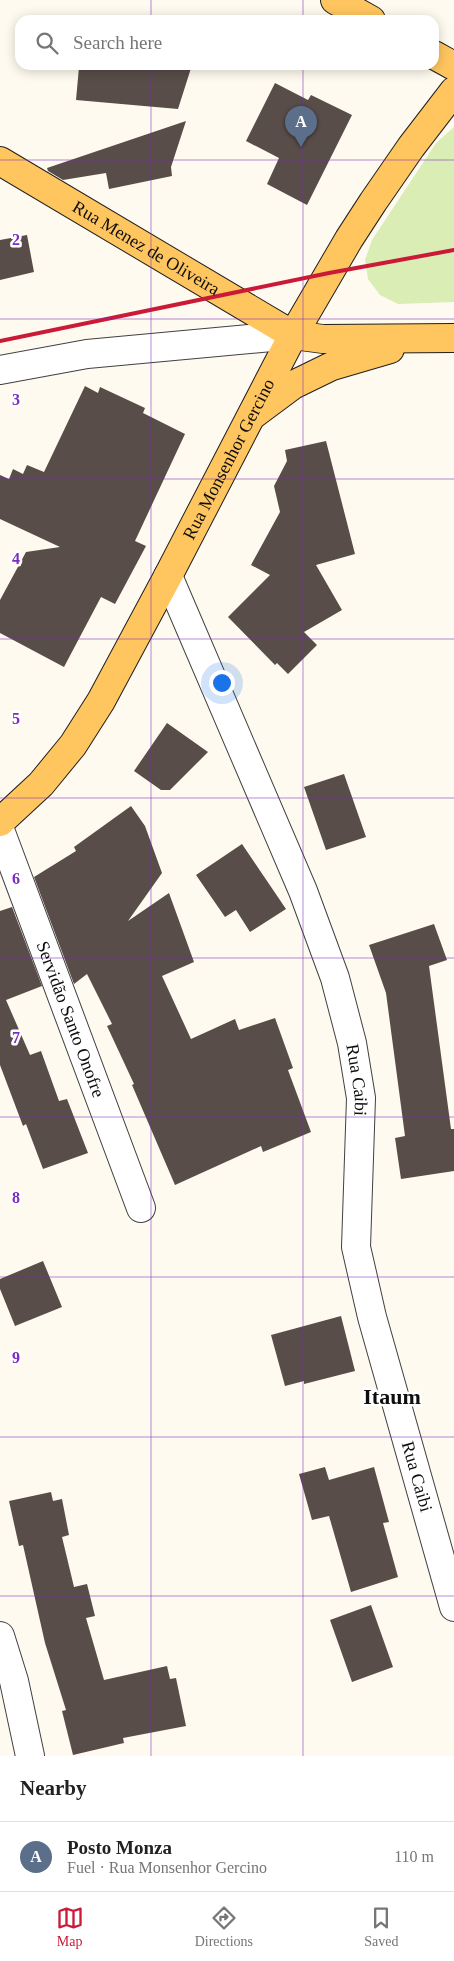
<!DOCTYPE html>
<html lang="en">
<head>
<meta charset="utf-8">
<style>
  body { margin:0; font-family:Georgia,serif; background:#f6f6f6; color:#222 }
  .you { position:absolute; left:221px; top:682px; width:18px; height:18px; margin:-12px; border:4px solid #fff; border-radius:50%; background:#1a73e8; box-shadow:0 0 0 8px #1a73e833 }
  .badge { display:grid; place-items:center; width:32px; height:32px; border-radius:50%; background:#ca1a38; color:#fff; font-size:16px; font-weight:700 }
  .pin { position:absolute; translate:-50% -41px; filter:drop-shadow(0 1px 2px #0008) }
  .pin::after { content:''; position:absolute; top:26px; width:18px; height:15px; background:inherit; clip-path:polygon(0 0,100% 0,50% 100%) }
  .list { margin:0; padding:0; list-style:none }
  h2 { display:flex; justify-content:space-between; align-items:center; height:65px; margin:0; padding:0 20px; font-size:21px }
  h2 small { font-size:16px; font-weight:400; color:#767676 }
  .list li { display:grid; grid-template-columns:32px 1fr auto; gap:15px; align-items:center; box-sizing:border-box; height:70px; padding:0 20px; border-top:1px solid #e0e0e0 }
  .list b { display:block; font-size:19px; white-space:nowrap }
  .list p { margin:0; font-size:16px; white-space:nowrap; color:#767676 }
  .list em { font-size:16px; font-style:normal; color:#767676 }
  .icon { flex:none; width:28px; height:28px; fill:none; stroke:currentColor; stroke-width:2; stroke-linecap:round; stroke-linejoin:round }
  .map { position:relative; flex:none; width:454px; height:1756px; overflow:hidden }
  .search { position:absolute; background:#fff; box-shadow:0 2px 12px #0003; left:15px; right:15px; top:15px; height:55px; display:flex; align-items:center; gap:12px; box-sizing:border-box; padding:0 18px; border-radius:15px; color:#767676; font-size:19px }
  .sheet { height:135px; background:#fff }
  nav { display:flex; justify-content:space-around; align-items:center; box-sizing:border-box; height:70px; border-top:1px solid #e0e0e0; background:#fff; font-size:14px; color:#767676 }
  nav a { display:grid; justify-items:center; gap:2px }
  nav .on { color:#ca1a38 }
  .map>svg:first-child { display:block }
  .green { fill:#d9edb5 }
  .building { fill:#584d49 }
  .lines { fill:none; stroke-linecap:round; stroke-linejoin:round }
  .minor-casing { stroke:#414141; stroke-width:30 }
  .major-casing { stroke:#1f1f1f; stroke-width:30 }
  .minor { stroke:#fff; stroke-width:28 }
  .major { stroke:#ffc55f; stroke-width:28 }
  .rail { stroke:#ca1a38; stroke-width:4 }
  .grid { fill:none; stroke:#7b2cbf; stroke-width:1; stroke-opacity:0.55 }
  .labels { text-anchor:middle; stroke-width:5; stroke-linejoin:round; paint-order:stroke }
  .street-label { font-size:18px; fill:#0e0e0e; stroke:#fff }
  .district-label { font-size:22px; font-weight:bold; fill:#0e0e0e; stroke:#fff }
  .grid-label { font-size:16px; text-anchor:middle; font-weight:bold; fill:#7b2cbf; stroke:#fff; stroke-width:5; stroke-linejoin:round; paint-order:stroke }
</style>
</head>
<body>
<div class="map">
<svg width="454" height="1756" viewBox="0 0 454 1756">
  <rect width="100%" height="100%" fill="#fffaef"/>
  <path class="green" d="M 454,127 L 454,302 L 398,304 L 380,295 L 368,279 L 365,260 L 372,240 L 436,143 Z"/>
  <path class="building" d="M 86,65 L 192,65 L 178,109 L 76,100 L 79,67 L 85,68 Z
    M 275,83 L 308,100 L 311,95 L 352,115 L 307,205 L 267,184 L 279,158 L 246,141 Z
    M 186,121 L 171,167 L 172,176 L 109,189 L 106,173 L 63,180 L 48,171 L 47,168 Z
    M 27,235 L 34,272 L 0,280 L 0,240 Z
    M 85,386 L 98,393 L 100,387 L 145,408 L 143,413 L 185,434 L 135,541 L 146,546 L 115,604 L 101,597 L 64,667 L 0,633 L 0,600 L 26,552 L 60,547 L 0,519 L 0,475 L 9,479 L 13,469 L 23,474 L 27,465 L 44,472 Z
    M 326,441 L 355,554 L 316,565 L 342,610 L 304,632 L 317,645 L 288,674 L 277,663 L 275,665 L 228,617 L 270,575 L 251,565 L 280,512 L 274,486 L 287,461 L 285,450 Z
    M 167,723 L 208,752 L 170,790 L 161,790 L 134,771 Z
    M 344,774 L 366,837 L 326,850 L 304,787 Z
    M 131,806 L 145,826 L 162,873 L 128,921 L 169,893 L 194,962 L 162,976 L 191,1039 L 235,1019 L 239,1030 L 275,1018 L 293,1068 L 288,1070 L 311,1132 L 263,1152 L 261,1146 L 175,1185 L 132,1085 L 134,1084 L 107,1026 L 112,1024 L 87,974 L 74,984 L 34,877 L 76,851 L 74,847 Z
    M 242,844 L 286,909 L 250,932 L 236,910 L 225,917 L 196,875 Z
    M 12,907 L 42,986 L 6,1000 L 30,1055 L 41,1051 L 59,1101 L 67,1099 L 88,1153 L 43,1169 L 26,1124 L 23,1126 L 0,1065 L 0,911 Z
    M 434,924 L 447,960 L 429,966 L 451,1129 L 454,1129 L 454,1171 L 401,1179 L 395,1138 L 405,1136 L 386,993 L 369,945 Z
    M 43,1261 L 62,1307 L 15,1326 L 0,1289 L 0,1279 Z
    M 341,1316 L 355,1371 L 304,1384 L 304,1381 L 285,1386 L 271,1335 Z
    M 325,1467 L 329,1480 L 374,1467 L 389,1522 L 383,1523 L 398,1577 L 351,1592 L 329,1516 L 312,1520 L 299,1474 Z
    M 51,1492 L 53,1501 L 62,1499 L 69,1535 L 62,1537 L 74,1587 L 87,1584 L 95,1616 L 86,1618 L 104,1680 L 167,1666 L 170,1679 L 176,1678 L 186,1726 L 123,1738 L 124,1743 L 73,1755 L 62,1711 L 66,1710 L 45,1643 L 23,1545 L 19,1546 L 9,1501 Z
    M 371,1605 L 393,1667 L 352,1682 L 330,1620 Z"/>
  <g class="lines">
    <defs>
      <g id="minor">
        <path d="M 0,370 L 87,354 L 293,335"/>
        <path id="s1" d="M 168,576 L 303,891 L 335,978 L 352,1043 L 361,1098 L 356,1247 L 372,1317 L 454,1607"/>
        <path id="s2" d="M 0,830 L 141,1208"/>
        <path d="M 0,1636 L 14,1681 L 30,1756"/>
      </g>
      <g id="major">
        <path d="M 335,0 L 371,20"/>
        <path d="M 434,55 L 454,66"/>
        <path id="s3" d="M 0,161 L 293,335 L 323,339 L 454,338"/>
        <path d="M 254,414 L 293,385 L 332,366 L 390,349"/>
        <path id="s4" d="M 0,822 L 41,784 L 73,745 L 101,701 L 168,576 L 293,335 L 349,239 L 373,202 L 411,147 L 454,91"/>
      </g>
    </defs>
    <use href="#minor" class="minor-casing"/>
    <use href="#major" class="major-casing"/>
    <use href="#minor" class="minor"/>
    <use href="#major" class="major"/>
    <path class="rail" d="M 0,341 L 329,273 L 454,250"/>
  </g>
  <path class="grid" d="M 151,0 L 151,20M 303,0 L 303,20M 151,65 L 151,1756M 303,65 L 303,1756M 0,160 L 454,160M 0,319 L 454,319M 0,479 L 454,479M 0,639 L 454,639M 0,798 L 454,798M 0,958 L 454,958M 0,1117 L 454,1117M 0,1277 L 454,1277M 0,1437 L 454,1437M 0,1596 L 454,1596"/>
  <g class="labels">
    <g class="street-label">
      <text dy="6" stroke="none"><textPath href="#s3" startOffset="170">Rua Menez de Oliveira</textPath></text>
      <text dy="6" stroke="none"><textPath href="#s4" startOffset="432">Rua Monsenhor Gercino</textPath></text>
      <text dy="6" stroke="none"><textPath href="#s2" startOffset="202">Servidão Santo Onofre</textPath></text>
      <text dy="6" stroke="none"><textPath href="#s1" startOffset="540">Rua Caibi</textPath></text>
      <text dy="6" stroke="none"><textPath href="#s1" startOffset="945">Rua Caibi</textPath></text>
    </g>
    <g class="district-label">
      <text x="392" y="1404">Itaum</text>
    </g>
  </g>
  <g class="grid-label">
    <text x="16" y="245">2</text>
    <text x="16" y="405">3</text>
    <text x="16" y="564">4</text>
    <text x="16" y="724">5</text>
    <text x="16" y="884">6</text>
    <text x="16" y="1043">7</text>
    <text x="16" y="1203">8</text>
    <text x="16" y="1363">9</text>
  </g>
</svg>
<div class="you"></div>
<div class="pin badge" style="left:301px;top:147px;background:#5c6f8a">A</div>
<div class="search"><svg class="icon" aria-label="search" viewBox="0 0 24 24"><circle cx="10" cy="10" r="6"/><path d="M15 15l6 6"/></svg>Search here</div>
</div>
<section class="sheet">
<h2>Nearby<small></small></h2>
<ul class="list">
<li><span class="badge" style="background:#5c6f8a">A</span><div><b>Posto Monza</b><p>Fuel · Rua Monsenhor Gercino</p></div><em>110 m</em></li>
</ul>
</section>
<nav>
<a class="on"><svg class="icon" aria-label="map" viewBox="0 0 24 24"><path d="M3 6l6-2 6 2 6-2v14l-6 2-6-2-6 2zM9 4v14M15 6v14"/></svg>Map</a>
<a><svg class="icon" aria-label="directions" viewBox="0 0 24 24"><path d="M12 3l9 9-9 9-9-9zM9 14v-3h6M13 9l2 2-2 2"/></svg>Directions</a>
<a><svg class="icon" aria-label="saved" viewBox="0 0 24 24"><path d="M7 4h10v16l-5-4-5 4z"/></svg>Saved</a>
</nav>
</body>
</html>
